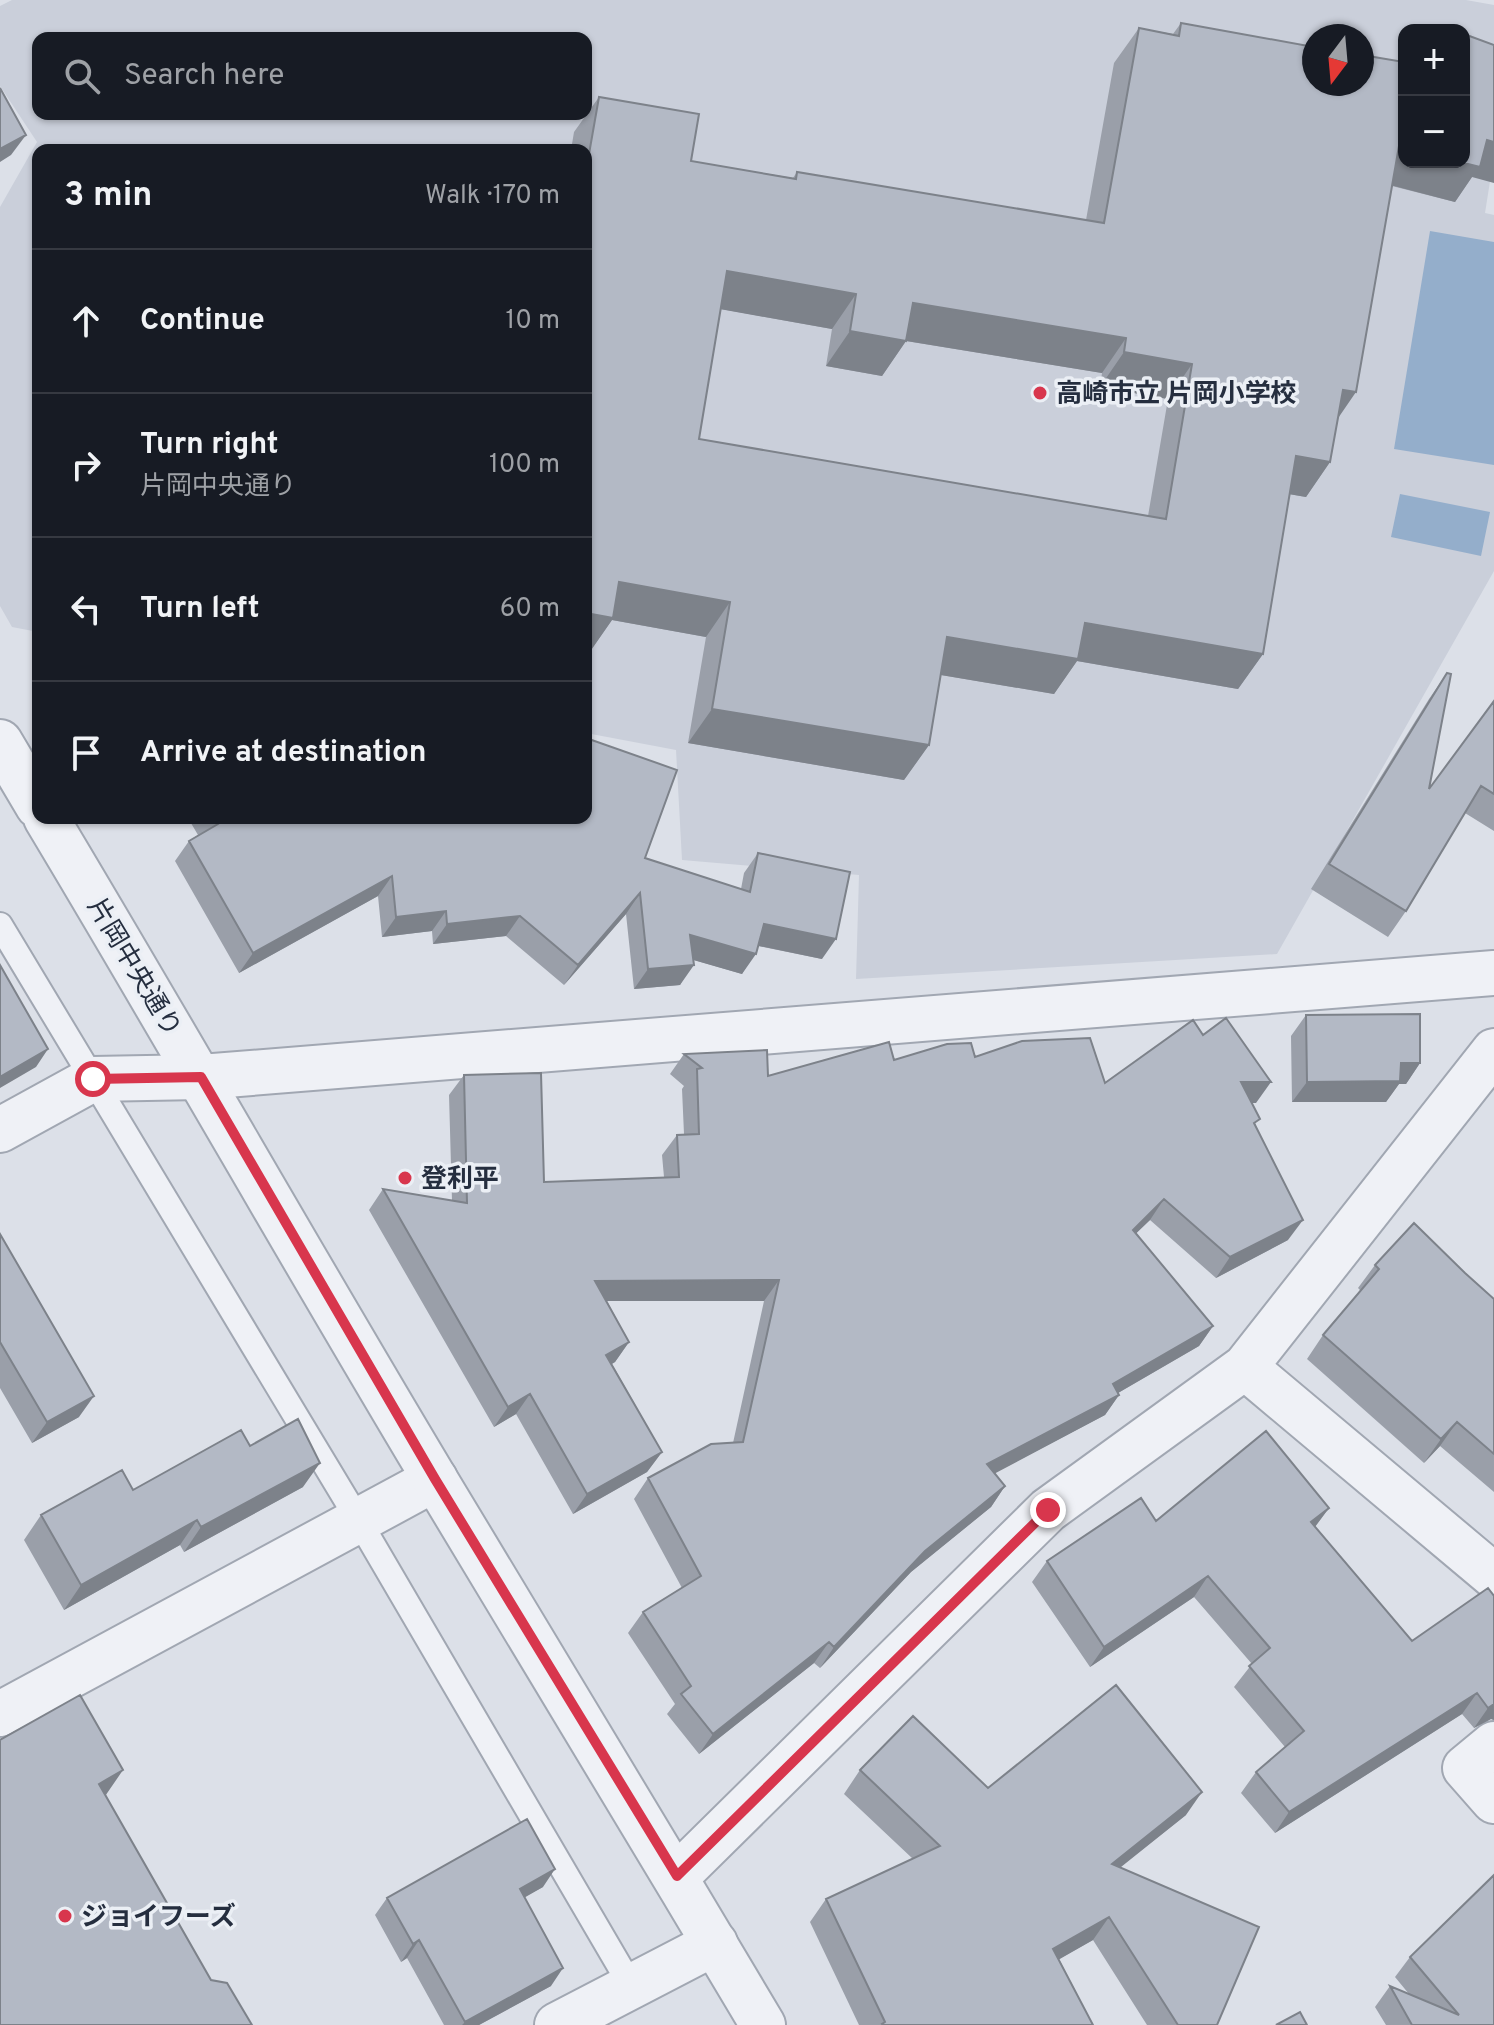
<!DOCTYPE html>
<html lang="en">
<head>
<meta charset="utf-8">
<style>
  body { margin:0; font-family:Overpass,"Noto Sans JP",sans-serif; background:#20242c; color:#f1f3f6 }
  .controls { position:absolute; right:24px; top:24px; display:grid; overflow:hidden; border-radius:16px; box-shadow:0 2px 6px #0004 }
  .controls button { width:72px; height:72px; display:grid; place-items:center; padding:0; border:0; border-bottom:2px solid #363941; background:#171b24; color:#f1f3f6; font:40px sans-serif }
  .compass { position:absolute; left:1302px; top:24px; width:72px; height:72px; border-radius:50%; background:#171b24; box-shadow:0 2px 6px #0004; rotate:196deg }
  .stop { position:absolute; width:24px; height:24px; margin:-18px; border:6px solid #d8364d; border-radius:50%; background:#fff }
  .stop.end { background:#d8364d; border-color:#fff; box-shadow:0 2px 8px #0008 }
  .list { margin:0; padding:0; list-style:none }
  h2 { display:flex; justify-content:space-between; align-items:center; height:104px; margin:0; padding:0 32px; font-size:34px }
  h2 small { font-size:26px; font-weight:400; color:#9ea1a6 }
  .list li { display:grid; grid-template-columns:52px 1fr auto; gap:24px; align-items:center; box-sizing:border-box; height:144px; padding:0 32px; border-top:2px solid #363941 }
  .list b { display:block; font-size:30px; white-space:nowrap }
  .list p { margin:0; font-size:26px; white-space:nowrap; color:#9ea1a6 }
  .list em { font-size:26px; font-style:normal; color:#9ea1a6 }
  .icon { flex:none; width:44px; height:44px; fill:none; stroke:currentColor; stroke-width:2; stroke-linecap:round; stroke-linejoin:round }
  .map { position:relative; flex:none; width:1494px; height:2025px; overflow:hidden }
  .search { position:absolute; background:#171b24; box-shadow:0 2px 6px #0004; left:32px; top:32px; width:560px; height:88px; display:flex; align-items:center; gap:20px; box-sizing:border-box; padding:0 28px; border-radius:16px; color:#9ea1a6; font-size:30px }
  .panel { position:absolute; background:#171b24; box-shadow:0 2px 6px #0004; left:32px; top:144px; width:560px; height:680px; border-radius:16px }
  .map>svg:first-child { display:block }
  .built { fill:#cacfda; fill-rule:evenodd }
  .water { fill:#94aecb }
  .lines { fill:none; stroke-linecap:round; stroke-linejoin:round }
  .service-casing { stroke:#a1a7b2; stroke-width:28 }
  .minor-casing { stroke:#a1a7b2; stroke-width:48 }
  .tertiary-casing { stroke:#a1a7b2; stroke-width:48 }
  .service { stroke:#eff1f6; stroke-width:24 }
  .minor { stroke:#eff1f6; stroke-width:44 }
  .tertiary { stroke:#eff1f6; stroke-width:44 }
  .wall { fill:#9a9fa9; fill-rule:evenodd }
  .shaded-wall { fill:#7d828a }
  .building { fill:#b3b9c5; stroke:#7d828a; stroke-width:2; fill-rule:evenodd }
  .route { stroke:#d8364d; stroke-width:10 }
  .poi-dot { fill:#d8364d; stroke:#ebeff5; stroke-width:3 }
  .labels { text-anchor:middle; stroke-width:7; stroke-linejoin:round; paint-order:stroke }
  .poi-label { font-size:26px; font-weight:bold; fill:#252e3f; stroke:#ebeff5; text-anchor:start }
  .street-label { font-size:26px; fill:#252e3f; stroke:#ebeff5 }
</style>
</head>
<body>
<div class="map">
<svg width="1494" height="2025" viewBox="0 0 1494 2025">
  <rect width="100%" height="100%" fill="#dce0e8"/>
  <path class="built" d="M 12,0 L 1466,0 L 1494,5 L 1494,156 L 1485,213 L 1494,215 L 1494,571 L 1277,954 L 856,979 L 859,875 L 682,860 L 676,750 L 586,733 L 586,150 L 38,150 L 38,632 L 12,627 L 0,606 L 0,207 L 37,142 L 0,86 L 0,6 ZM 1404,30 L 1464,30 L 1464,162 L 1404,162 ZM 1314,36 L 1362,36 L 1362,84 L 1314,84 ZM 38,38 L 586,38 L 586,114 L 38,114 Z"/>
  <path class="water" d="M 1430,231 L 1494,242 L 1494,465 L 1394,449 Z
    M 1400,494 L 1490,512 L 1481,556 L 1391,537 Z"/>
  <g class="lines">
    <defs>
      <path id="service" d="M 0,925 L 359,1521 L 630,1984"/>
      <path id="minor" d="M 0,1130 L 93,1079 L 201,1077
        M 1245,1367 L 1494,1576
        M 0,1714 L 435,1479
        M 1494,1744 L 1465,1768 L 1494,1801
        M 677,1876 L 1048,1510 L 1245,1367 L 1494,1051
        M 557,2025 L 715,1943"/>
      <path id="tertiary" d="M 0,742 L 38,806
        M 46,818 C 178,1038 304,1261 436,1481 C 545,1662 655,1843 763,2025
        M 201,1077 L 1494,973"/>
    </defs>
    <use href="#service" class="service-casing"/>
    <use href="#minor" class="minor-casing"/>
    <use href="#tertiary" class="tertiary-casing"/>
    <use href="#service" class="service"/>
    <use href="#minor" class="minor"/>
    <use href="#tertiary" class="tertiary"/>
  </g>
  <path class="wall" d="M 1181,23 L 1472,177 L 1455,202 L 1392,186 L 1338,419 L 1330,462 L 1306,497 L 1289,494 L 1263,654 L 1238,689 L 1077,661 L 1054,694 L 941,675 L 929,745 L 904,780 L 688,743 L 706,637 L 612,620 L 589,653 L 586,652 L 586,150 L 571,150 L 574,132 L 599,97 L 691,161 L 793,178 L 797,172 L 1086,220 L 1114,63 L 1139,28 L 1173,34 ZM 721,309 L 832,329 L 826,366 L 882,376 L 906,341 L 1102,373 L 1100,387 L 1168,399 L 1148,516 L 699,439 Z
    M 1447,673 L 1429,789 L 1494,701 L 1494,831 L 1465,813 L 1406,911 L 1388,937 L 1311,889 L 1429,699 Z
    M 188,818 L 586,818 L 645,858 L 741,889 L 744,873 L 758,853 L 822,959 L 758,946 L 742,974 L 694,960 L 680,985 L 634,989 L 626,914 L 564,985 L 506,936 L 433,944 L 432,931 L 382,937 L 378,896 L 239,973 L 175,861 L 189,841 L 198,835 Z
    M 1306,1015 L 1420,1063 L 1406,1084 L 1399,1084 L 1386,1102 L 1292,1102 L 1291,1036 Z
    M 1203,1035 L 1256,1103 L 1251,1103 L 1256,1126 L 1288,1240 L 1216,1278 L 1150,1220 L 1136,1233 L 1213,1326 L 1199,1346 L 1118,1393 L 1119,1395 L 1105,1415 L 994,1473 L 1005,1486 L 991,1507 L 911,1572 L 820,1668 L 814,1663 L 699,1754 L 667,1714 L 675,1704 L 628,1633 L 643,1612 L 682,1588 L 634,1499 L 648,1478 L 733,1443 L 764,1301 L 607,1301 L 629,1342 L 615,1362 L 612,1364 L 662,1452 L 647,1472 L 573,1514 L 516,1414 L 494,1427 L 369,1210 L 383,1189 L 452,1201 L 449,1095 L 464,1075 L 544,1182 L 664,1177 L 662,1155 L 677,1135 L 684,1134 L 682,1089 L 684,1086 L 670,1074 L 684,1054 L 768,1076 L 894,1060 L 975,1057 L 1105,1083 Z
    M 0,1234 L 79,1417 L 32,1443 L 0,1388 Z
    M 1375,1265 L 1465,1273 L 1494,1299 L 1494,1492 L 1440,1446 L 1424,1463 L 1307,1359 L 1323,1335 L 1361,1291 L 1358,1288 Z
    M 250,1446 L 303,1487 L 184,1552 L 180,1545 L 64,1610 L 24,1540 L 41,1515 L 133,1490 Z
    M 1329,1508 L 1315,1527 L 1412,1641 L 1494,1596 L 1494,1720 L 1491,1719 L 1474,1728 L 1462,1714 L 1275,1833 L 1241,1793 L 1256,1772 L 1285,1747 L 1234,1687 L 1252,1664 L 1194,1597 L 1090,1667 L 1032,1582 L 1047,1561 L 1156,1521 Z
    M 860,1770 L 1186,1815 L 1120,1867 L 1217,2025 L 1147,2025 L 1093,1940 L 1059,1959 L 1093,2025 L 859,2025 L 810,1922 L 826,1899 L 913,1859 L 844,1794 Z
    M 543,1887 L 524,1897 L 551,1986 L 479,2025 L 444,2025 L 407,1958 L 401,1962 L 375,1915 L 387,1898 Z
    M 1410,1957 L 1494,2025 L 1386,2025 L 1375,2007 L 1390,1986 L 1409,1994 L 1395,1977 Z"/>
  <path class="shaded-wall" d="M 26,135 L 11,155 L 0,162 L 0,149 Z
    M 1487,140 L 1494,142 L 1494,183 L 1472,177 L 1455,202 L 1375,181 L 1399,146 L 1404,148 L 1404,162 L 1460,162 Z
    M 727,271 L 856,294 L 832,329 L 703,306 Z
    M 913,303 L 1126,338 L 1102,373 L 888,338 Z
    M 850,331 L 906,341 L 882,376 L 826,366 Z
    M 1124,352 L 1192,364 L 1168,399 L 1100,387 Z
    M 1343,390 L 1356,392 L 1332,427 Z
    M 1296,456 L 1330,462 L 1306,497 L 1271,491 Z
    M 619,582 L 730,602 L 706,637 L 612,620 L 589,653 L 586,652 L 586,613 Z
    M 1085,623 L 1263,654 L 1238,689 L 1077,661 L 1054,694 L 923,672 L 947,637 Z
    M 712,709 L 929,745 L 904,780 L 688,743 Z
    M 392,876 L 378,896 L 239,973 L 253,953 Z
    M 640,893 L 626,914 L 564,985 L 578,965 Z
    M 446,911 L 432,931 L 382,937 L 396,917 Z
    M 520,916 L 506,936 L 433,944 L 447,924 Z
    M 764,924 L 836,939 L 822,959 L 750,944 Z
    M 690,935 L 756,954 L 742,974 L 676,955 Z
    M 694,965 L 680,985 L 634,989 L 648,969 Z
    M 48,1049 L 36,1067 L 0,1088 L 0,1077 Z
    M 1401,1063 L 1420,1063 L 1406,1084 L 1399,1084 L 1386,1102 L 1292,1102 L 1307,1082 Z
    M 1241,1082 L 1271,1082 L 1256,1103 L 1227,1103 Z
    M 1164,1199 L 1150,1220 L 1119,1250 L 1133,1230 Z
    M 1303,1220 L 1288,1240 L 1216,1278 L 1230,1257 Z
    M 779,1280 L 764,1301 L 581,1301 L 595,1281 Z
    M 1213,1326 L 1199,1346 L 1099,1404 L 1113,1384 Z
    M 629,1342 L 615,1362 L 592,1375 L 606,1355 Z
    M 530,1394 L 516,1414 L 494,1427 L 508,1407 Z
    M 1119,1395 L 1105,1415 L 973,1485 L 987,1464 Z
    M 94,1396 L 79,1417 L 32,1443 L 47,1422 Z
    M 1457,1422 L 1440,1446 L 1424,1463 L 1441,1439 Z
    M 662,1452 L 647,1472 L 573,1514 L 587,1494 Z
    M 320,1463 L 303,1487 L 184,1552 L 201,1527 Z
    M 1005,1486 L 991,1507 L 911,1572 L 820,1668 L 834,1647 L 925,1551 Z
    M 1329,1508 L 1314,1528 L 1311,1522 Z
    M 197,1520 L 180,1545 L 64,1610 L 81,1585 Z
    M 1208,1576 L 1194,1597 L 1090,1667 L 1104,1647 Z
    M 829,1642 L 814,1663 L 699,1754 L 713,1734 Z
    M 1477,1693 L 1462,1714 L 1275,1833 L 1289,1812 Z
    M 1494,1704 L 1494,1720 L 1491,1719 L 1474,1728 L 1488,1708 Z
    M 123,1770 L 99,1805 L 99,1784 Z
    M 1202,1792 L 1186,1815 L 1096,1887 L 1112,1864 Z
    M 555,1869 L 543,1887 L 508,1907 L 520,1889 Z
    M 1109,1917 L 1093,1940 L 1037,1972 L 1053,1949 Z
    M 419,1940 L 407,1958 L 401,1962 L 413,1944 Z
    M 563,1968 L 551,1986 L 479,2025 L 462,2025 L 465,2022 Z"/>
  <path class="building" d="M 1181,23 L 1314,47 L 1314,84 L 1362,84 L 1362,55 L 1404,62 L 1404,148 L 1399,146 L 1356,392 L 1343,390 L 1330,462 L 1296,456 L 1263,654 L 1085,623 L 1078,659 L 947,637 L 929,745 L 712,709 L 730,602 L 619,582 L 613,618 L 586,613 L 586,171 L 599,97 L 699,114 L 691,161 L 796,179 L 797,172 L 1104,223 L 1139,28 L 1179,36 ZM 727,271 L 856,294 L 850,331 L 906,341 L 913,303 L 1126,338 L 1124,352 L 1192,364 L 1166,519 L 699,439 Z
    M 1464,34 L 1494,45 L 1494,142 L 1487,140 L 1480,167 L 1460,162 L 1464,162 Z
    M 0,88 L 26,135 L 0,149 Z
    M 1447,673 L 1451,674 L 1429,789 L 1494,701 L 1494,794 L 1481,786 L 1406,911 L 1329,864 Z
    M 586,738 L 677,770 L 645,858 L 750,892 L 758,853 L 850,872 L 836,939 L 764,924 L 756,954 L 690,935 L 694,965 L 648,969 L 640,893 L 578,965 L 520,916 L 447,924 L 446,911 L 396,917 L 392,876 L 253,953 L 189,841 L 218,824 L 214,818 L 586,818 Z
    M 0,965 L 48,1049 L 0,1077 Z
    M 1420,1014 L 1420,1063 L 1401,1063 L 1400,1081 L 1307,1082 L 1306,1015 Z
    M 1226,1018 L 1271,1082 L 1241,1082 L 1260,1119 L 1254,1123 L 1303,1220 L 1230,1257 L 1164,1199 L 1133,1230 L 1213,1326 L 1113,1384 L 1119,1395 L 987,1464 L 1005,1486 L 925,1551 L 834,1647 L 829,1642 L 713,1734 L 681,1694 L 691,1686 L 643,1612 L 701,1576 L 648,1478 L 711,1444 L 743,1442 L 779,1280 L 595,1281 L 629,1342 L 606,1355 L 662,1452 L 587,1494 L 530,1394 L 508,1407 L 383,1189 L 467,1203 L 464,1075 L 541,1073 L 544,1182 L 679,1177 L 677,1135 L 699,1134 L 697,1069 L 702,1068 L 684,1054 L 767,1050 L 768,1076 L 889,1042 L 894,1060 L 947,1044 L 971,1043 L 975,1057 L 1022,1041 L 1090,1038 L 1105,1083 L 1193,1020 L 1203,1035 Z
    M 1414,1223 L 1465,1273 L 1494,1299 L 1494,1454 L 1457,1422 L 1441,1439 L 1323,1335 L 1379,1269 L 1375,1265 Z
    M 0,1234 L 94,1396 L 47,1422 L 0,1342 Z
    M 298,1419 L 320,1463 L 201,1527 L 197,1520 L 81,1585 L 41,1515 L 122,1470 L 133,1490 L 241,1430 L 250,1446 Z
    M 1266,1431 L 1329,1508 L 1311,1522 L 1412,1641 L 1488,1588 L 1494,1596 L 1494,1704 L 1488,1708 L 1477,1693 L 1289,1812 L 1256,1772 L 1304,1731 L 1249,1666 L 1270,1648 L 1208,1576 L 1104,1647 L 1047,1561 L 1141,1498 L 1156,1521 Z
    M 1116,1685 L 1202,1792 L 1112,1864 L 1259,1927 L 1217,2025 L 1178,2025 L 1109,1917 L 1053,1949 L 1093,2025 L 883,2025 L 882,2024 L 885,2022 L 826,1899 L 940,1846 L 860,1770 L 913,1716 L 988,1788 Z
    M 80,1695 L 123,1770 L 99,1784 L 211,1980 L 227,1983 L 252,2025 L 0,2025 L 0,1740 Z
    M 527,1819 L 555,1869 L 520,1889 L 563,1968 L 465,2022 L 419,1940 L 413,1944 L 387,1898 Z
    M 1494,1875 L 1494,2025 L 1412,2025 L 1390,1986 L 1459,2015 L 1410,1957 Z
    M 1300,2012 L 1307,2025 L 1276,2025 Z"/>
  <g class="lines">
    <path class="route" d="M 93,1079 L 201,1077 L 435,1479 L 677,1876 L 1048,1510"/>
  </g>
  <g class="poi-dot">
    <circle cx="1040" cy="393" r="8"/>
    <circle cx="405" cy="1178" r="8"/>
    <circle cx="65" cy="1916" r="8"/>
  </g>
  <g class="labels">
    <g class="poi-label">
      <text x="1056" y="402">高崎市立 片岡小学校</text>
      <text x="421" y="1187">登利平</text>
      <text x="81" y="1925">ジョイフーズ</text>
    </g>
    <g class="street-label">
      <text transform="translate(135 967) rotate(59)" y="9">片岡中央通り</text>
    </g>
  </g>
</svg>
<div class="controls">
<button>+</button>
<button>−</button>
</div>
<svg class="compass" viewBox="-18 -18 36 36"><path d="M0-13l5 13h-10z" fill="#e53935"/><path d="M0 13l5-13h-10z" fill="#9ea1a6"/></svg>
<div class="stop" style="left:93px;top:1079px"></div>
<div class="stop end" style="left:1048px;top:1510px"></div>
<div class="search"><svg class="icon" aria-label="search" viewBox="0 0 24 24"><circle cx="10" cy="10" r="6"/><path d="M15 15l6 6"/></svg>Search here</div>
<section class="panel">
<h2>3 min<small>Walk · 170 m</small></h2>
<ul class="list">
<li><svg class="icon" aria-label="ahead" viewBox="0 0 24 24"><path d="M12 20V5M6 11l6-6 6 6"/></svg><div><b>Continue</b></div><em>10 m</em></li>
<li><svg class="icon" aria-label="right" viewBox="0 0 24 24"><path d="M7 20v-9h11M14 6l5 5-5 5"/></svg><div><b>Turn right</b><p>片岡中央通り</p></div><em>100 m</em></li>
<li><svg class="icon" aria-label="left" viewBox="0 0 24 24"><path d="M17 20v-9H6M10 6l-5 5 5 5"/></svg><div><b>Turn left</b></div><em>60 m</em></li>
<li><svg class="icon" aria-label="arrive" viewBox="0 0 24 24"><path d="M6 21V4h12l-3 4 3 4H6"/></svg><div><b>Arrive at destination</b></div></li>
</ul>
</section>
</div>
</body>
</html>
